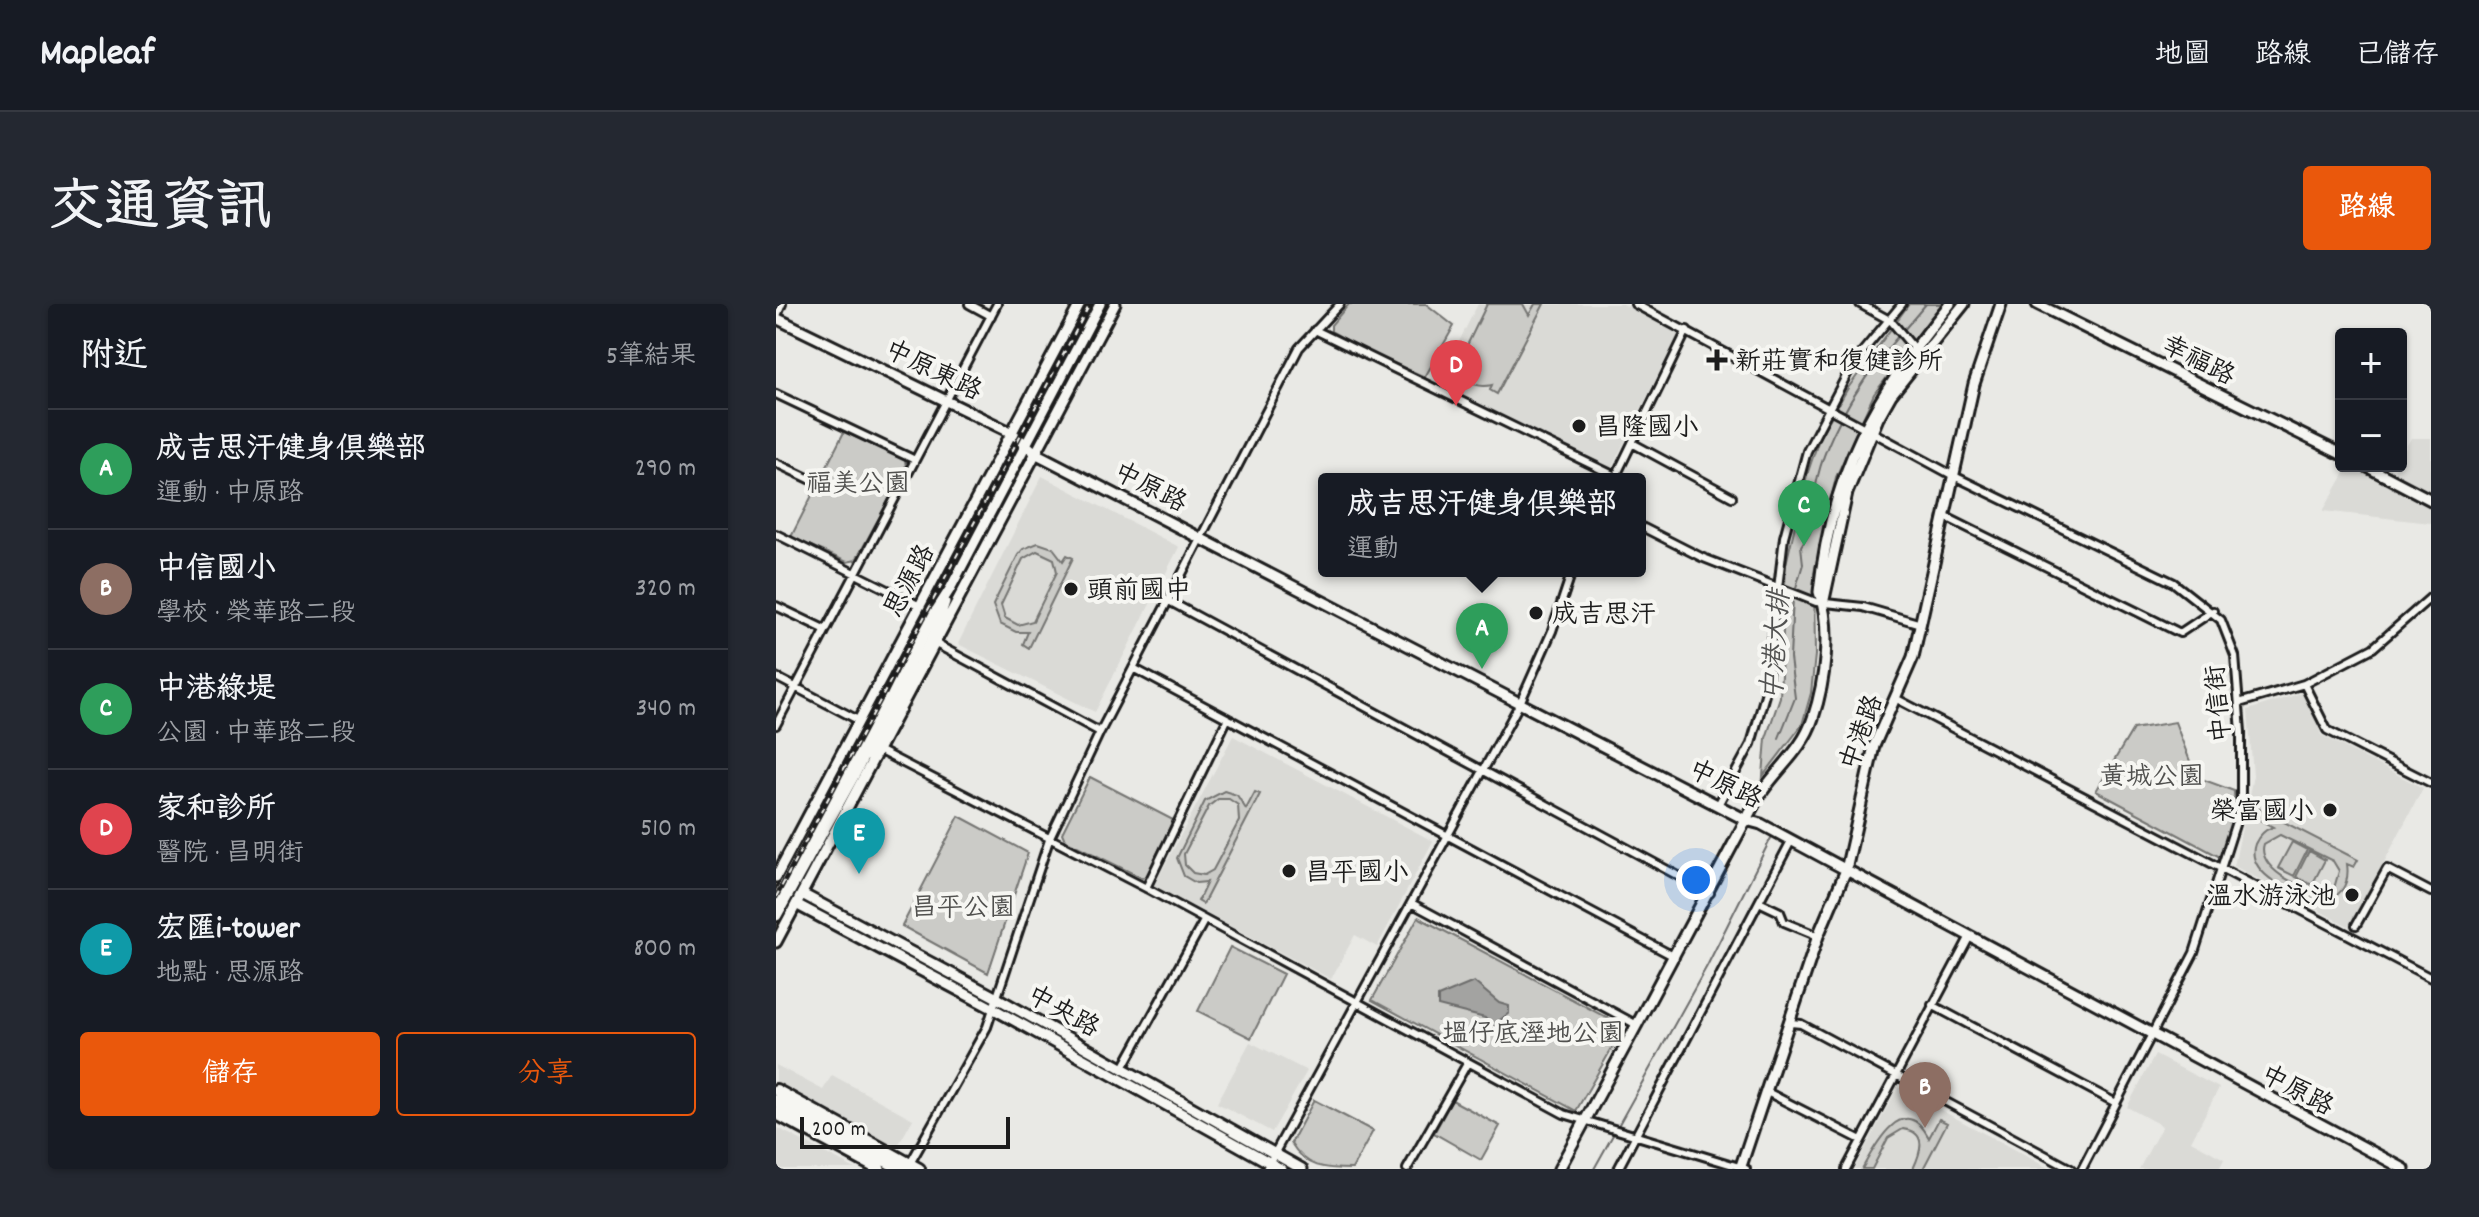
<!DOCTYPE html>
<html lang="zh-TW">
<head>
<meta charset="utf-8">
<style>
  body { margin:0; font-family:Dekko,"LXGW WenKai TC",sans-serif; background:#242831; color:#f1f3f6 }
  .controls { position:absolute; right:24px; top:24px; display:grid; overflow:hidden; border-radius:8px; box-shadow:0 2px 6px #0004 }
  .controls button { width:72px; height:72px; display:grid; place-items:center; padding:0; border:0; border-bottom:2px solid #363941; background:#171b24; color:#f1f3f6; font:40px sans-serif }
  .scale { position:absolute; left:24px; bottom:20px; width:210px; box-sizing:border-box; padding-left:8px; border:4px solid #1c1c1c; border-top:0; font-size:22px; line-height:28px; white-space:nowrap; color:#1c1c1c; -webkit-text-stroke:6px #f6f6f2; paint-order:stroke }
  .you { position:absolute; left:920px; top:576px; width:28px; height:28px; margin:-20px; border:6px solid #fff; border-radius:50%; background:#1a73e8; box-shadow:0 0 0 12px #1a73e833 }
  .badge { display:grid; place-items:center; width:52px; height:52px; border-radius:50%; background:#ea580c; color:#fff; font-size:26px; font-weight:700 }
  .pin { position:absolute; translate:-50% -66px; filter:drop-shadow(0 2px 4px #0008) }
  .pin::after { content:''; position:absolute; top:42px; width:28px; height:24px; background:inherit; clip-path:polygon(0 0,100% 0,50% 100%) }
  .popup { position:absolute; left:542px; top:169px; width:328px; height:104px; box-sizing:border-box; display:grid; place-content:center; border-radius:8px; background:#171b24; filter:drop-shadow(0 2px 6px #0005); font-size:26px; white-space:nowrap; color:#9ea1a6 }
  .popup b { font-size:30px; color:#f1f3f6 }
  .popup::after { content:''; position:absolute; left:50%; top:100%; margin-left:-16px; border:16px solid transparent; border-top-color:#171b24 }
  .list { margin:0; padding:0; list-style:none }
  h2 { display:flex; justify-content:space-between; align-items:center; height:104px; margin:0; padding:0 32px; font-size:34px }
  h2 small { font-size:26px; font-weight:400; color:#9ea1a6 }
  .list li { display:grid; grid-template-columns:52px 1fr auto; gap:24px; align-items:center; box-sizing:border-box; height:120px; padding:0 32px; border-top:2px solid #363941 }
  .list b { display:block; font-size:30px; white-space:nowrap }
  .list p { margin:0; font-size:26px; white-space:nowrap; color:#9ea1a6 }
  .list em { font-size:26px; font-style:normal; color:#9ea1a6 }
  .actions { display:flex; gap:16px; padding:24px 32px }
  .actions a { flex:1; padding:18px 0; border:2px solid #ea580c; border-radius:8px; text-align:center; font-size:28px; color:#ea580c }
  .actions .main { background:#ea580c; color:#fff }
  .map { position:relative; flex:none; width:1655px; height:865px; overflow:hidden; border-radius:8px }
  header { display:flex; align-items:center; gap:48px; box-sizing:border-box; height:112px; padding:0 40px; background:#171b24; border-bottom:2px solid #363941 }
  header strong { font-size:38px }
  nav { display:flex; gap:44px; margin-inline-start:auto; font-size:28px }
  .intro { display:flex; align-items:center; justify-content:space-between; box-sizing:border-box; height:192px; padding:0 48px }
  h1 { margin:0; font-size:56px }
  .button { padding:20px 36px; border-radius:8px; background:#ea580c; color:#fff; font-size:28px; font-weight:700 }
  main { display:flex; gap:48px; padding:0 48px }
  aside { flex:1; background:#171b24; border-radius:8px; box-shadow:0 2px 6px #0004 }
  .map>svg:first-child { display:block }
  .built { fill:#dadad6 }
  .green { fill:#cbcbc7; stroke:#747472; stroke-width:2; fill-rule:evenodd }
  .water { fill:#a3a3a1; stroke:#6d6d6c; stroke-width:2 }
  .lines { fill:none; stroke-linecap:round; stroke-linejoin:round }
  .stream { stroke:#6d6d6c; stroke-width:2 }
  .street-casing { stroke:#1c1c1c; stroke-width:12 }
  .secondary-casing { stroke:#1c1c1c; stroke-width:15 }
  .primary-casing { stroke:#1c1c1c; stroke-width:16 }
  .highway-casing { stroke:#1c1c1c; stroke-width:17 }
  .street { stroke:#f6f6f2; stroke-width:6 }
  .secondary { stroke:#f6f6f2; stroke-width:9 }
  .primary { stroke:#f6f6f2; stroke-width:10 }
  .highway { stroke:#f6f6f2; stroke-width:11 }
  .rail-casing { stroke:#1c1c1c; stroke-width:5 }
  .rail { stroke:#f6f6f2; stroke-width:2; stroke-dasharray:6; stroke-linecap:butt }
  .poi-dot { fill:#1c1c1c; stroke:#f6f6f2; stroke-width:3 }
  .labels { text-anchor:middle; stroke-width:8; stroke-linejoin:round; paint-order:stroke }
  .street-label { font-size:26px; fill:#1c1c1c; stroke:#f6f6f2 }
  .poi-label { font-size:26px; fill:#1c1c1c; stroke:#f6f6f2; text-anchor:start }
  .park-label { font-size:26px; fill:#51514f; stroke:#f6f6f2 }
  .water-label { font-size:28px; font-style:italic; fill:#525251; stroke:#f6f6f2 }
</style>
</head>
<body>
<header>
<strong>Mapleaf</strong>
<nav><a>地圖</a><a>路線</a><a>已儲存</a></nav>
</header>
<div class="intro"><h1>交通資訊</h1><a class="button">路線</a></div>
<main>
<aside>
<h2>附近<small>5筆結果</small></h2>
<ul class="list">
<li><span class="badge" style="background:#2e9e5b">A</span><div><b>成吉思汗健身俱樂部</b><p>運動 · 中原路</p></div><em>290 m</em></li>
<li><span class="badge" style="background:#8d6e63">B</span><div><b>中信國小</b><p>學校 · 榮華路二段</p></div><em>320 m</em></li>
<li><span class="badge" style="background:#2e9e5b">C</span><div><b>中港綠堤</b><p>公園 · 中華路二段</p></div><em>340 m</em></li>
<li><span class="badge" style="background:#e0444e">D</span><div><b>家和診所</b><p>醫院 · 昌明街</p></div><em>510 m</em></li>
<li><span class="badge" style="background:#0f9aa8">E</span><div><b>宏匯i-tower</b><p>地點 · 思源路</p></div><em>800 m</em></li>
</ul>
<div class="actions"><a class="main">儲存</a><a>分享</a></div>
</aside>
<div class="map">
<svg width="1655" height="865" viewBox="0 0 1655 865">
  <rect width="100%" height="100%" fill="#e9e9e5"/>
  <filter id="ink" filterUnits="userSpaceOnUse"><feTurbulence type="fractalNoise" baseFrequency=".0125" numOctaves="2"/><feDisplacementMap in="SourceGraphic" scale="16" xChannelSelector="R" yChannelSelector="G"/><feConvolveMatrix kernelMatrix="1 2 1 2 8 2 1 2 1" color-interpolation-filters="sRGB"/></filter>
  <g filter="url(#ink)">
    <path class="built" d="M 702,0 L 847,0 L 903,29 L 835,165 L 662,79 Z
      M 1635,134 L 1655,134 L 1655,189 L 1616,170 L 1620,162 L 1625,162 L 1625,153 Z
      M 1573,162 L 1655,200 L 1655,219 L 1547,207 Z
      M 266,172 L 403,243 L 319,408 L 182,340 Z
      M 1531,387 L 1545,431 L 1647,484 L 1574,623 L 1458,562 L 1477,472 L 1472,406 Z
      M 457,432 L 657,537 L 601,643 L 579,631 L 555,675 L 378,582 Z
      M 474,738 L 531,767 L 496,828 L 441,799 Z
      M 1379,751 L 1443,784 L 1415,837 L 1448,855 L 1443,865 L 1363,865 L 1386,822 L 1351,803 Z
      M 0,761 L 47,786 L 56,771 L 137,815 L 119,847 L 0,782 Z
      M 1122,783 L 1274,865 L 1078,865 Z
      M 0,823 L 79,865 L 0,865 Z"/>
    <path class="green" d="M 573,0 L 650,0 L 678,22 L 649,73 L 590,47 L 555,27 L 555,21 Z
      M 711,0 L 747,0 L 753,11 L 759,0 L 768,0 L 721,90 L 714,86 L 716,81 C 698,85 686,76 683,58 Z
      M 1133,0 L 1168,0 L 1098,90 L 1060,173 L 1038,269 L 1039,351 L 1035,389 L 1026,421 L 987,472 L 990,434 L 1004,393 L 1010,260 L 1031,171 L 1044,132 L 1072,84 Z
      M 68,128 L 129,156 L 130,164 L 80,256 L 71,258 L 15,233 Z
      M 262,239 L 277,244 L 287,257 L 291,251 L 297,254 L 253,344 L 247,340 L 252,328 L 240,328 L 224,320 L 217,301 L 242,251 L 247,245 ZM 261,247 L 278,255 L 281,268 L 257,317 L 242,321 L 229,314 L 225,301 L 247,255 Z
      M 1399,418 L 1420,473 L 1458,487 L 1459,508 L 1444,553 L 1320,487 L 1357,425 Z
      M 314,473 L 397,516 L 371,572 L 366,574 L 289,536 L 286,529 Z
      M 448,487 L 461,491 L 470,505 L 479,488 L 484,490 L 427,600 L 422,597 L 431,578 L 420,579 L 408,572 L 401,554 L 429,497 ZM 453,495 L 462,501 L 463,517 L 437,566 L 428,571 L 417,569 L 409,561 L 408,550 L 433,502 L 442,495 Z
      M 1481,504 L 1582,556 L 1578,563 L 1571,560 C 1574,581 1564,596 1542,597 C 1520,591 1468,570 1479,540 C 1483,531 1488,526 1497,523 L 1477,512 ZM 1504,531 L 1557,557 L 1563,567 L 1558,584 C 1540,595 1479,567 1488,540 Z
      M 183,512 L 252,549 L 212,669 L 126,622 Z
      M 1516,538 L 1531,546 L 1518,572 L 1502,564 Z
      M 1533,547 L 1549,556 L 1536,581 L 1520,573 Z
      M 642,613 L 848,723 L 800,807 L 596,696 Z
      M 454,643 L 507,670 L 475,734 L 422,707 Z
      M 538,796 L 597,827 L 576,865 C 549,865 530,864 515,839 Z
      M 676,796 L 724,822 L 705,856 L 658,829 Z
      M 1163,815 L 1171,819 L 1147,865 L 1137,865 C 1145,848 1152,828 1127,825 L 1112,834 L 1096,865 L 1086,865 C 1098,843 1128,785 1153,834 Z"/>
    <path class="water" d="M 698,678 L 723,699 L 733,702 L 733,709 L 723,717 L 725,726 L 722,733 L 709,714 L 662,702 L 662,693 Z"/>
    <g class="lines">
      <path class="stream" d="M 1127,27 L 1150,0
        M 1019,287 L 1027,260 L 1025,242 L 1040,218 C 1028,158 1085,75 1123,31
        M 1003,434 L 1019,394 L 1014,354 L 1017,293
        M 818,865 L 931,662 L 995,534"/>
      <defs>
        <path id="street" d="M 193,0 L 215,12
          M 859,0 L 1176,171 L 1398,279 L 1445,316 L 1459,352 L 1465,428 L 1465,502 L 1418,649 L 1306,865
          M 1084,0 L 1115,17 L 1145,53
          M 0,14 L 6,0
          M 539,26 L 839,172
          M 0,90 L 139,156
          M 856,139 L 956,193
          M 0,159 L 40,178
          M 839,174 L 911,26
          M 1168,212 L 1404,329 L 1437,307
          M 864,222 L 925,253 L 1040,298 L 1087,303 L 1145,320
          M 0,230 L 144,302
          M 393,297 L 934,589
          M 0,302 L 50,326
          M 160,340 L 324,428
          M 357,364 L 899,653
          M 0,373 L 82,416
          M 1528,380 L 1551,426 L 1655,479
          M 1119,394 L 1655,674
          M 1463,399 L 1528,380 L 1597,344 L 1655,293
          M 0,421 L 221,0
          M 104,447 L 370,584 L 788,810 L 970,865
          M 942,501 L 975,440 L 990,387 L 1008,233 L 1031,147 L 1077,59 L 1126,0
          M 370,584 L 451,416
          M 983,598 L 1004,608 L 1008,618 L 1042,632
          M 637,600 L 861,721
          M 1580,621 L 1611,565 L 1655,588
          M 1156,701 L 1340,799
          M 1015,719 L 1025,720 L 1295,865
          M 347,764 L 428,617
          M 991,788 L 1085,836
          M 131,865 L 211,723 L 273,536 L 324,428 L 523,44 L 564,0
          M 490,865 L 744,399 L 776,327 L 796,267
          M 631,865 L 692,758
          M 842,865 L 1015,537
          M 1070,865 L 1193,634"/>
        <path id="secondary" d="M 1261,0 L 1565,150
          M 0,14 L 236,129 L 261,150 L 970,516 L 985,520 L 1628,865
          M 1590,162 L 1655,196
          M 1047,300 L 1071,189 L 1102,114 L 1115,91 L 1188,0
          M 156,313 L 174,285 L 324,0
          M 95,454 L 158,330 L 169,298
          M 0,573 L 304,0
          M 26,590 L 221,694 L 526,865
          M 0,596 L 109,395
          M 20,600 L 218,705 L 505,865
          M 0,638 L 339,0
          M 783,865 C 849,743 914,622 979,499 C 995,469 1026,449 1037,414 C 1049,378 1056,324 1043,288 C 1055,168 1099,91 1174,0
          M 964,865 L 1042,632 L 1070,566 L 1098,442 L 1137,353 L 1198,80 L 1225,0"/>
        <path id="primary" d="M 0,786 L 143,865"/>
        <path id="highway" d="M 0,611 L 79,468 L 158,309
          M 0,797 L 125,865
          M 0,809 L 103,865"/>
      </defs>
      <use href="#street" class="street-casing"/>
      <use href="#secondary" class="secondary-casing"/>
      <use href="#primary" class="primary-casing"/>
      <use href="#highway" class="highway-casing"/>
      <use href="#street" class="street"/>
      <use href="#secondary" class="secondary"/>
      <use href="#primary" class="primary"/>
      <use href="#highway" class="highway"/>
      <defs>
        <path id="rail" d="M 0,593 L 314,0"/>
      </defs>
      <use href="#rail" class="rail-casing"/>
      <use href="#rail" class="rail"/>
    </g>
  </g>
  <g class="poi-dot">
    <path d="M937 44h8v8h8v8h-8v8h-8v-8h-8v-8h8z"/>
    <circle cx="803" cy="122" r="8"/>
    <circle cx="295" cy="285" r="8"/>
    <circle cx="760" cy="309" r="8"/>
    <circle cx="1554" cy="506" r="8"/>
    <circle cx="513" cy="567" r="8"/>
    <circle cx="1576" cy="591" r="8"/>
  </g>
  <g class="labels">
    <g class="street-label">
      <text transform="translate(1423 55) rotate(27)" y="9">幸福路</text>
      <text transform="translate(158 65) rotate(26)" y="9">中原東路</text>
      <text transform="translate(375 182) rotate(27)" y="9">中原路</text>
      <text transform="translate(132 276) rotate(-62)" y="9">思源路</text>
      <text transform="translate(1441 400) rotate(-95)" y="9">中信街</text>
      <text transform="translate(1084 428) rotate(-70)" y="9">中港路</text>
      <text transform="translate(950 479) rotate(26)" y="9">中原路</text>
      <text transform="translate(288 706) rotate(29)" y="9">中央路</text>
      <text transform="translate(1522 785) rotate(28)" y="9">中原路</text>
    </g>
    <g class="poi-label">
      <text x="959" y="65">新莊實和復健診所</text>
      <text x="819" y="131">昌隆國小</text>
      <text x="311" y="294">頭前國中</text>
      <text x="776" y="318">成吉思汗</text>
      <text x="1538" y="515" text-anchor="end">榮富國小</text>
      <text x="529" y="576">昌平國小</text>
      <text x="1560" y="600" text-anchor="end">溫水游泳池</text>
    </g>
    <g class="park-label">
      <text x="82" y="187">福美公園</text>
      <text x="1376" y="480">黃城公園</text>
      <text x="187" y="611">昌平公園</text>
      <text x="757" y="737">塭仔底溼地公園</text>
    </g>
    <g class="water-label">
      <text transform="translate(998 341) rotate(-86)" y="10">中港大排</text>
    </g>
  </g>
</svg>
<div class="controls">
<button>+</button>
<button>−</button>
</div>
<div class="scale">200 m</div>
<div class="you"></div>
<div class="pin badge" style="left:706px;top:365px;background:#2e9e5b">A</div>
<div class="popup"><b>成吉思汗健身俱樂部</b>運動</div>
<div class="pin badge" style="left:1149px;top:824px;background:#8d6e63">B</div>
<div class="pin badge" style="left:1028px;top:242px;background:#2e9e5b">C</div>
<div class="pin badge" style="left:680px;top:102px;background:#e0444e">D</div>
<div class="pin badge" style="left:83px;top:570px;background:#0f9aa8">E</div>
</div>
</main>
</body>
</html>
